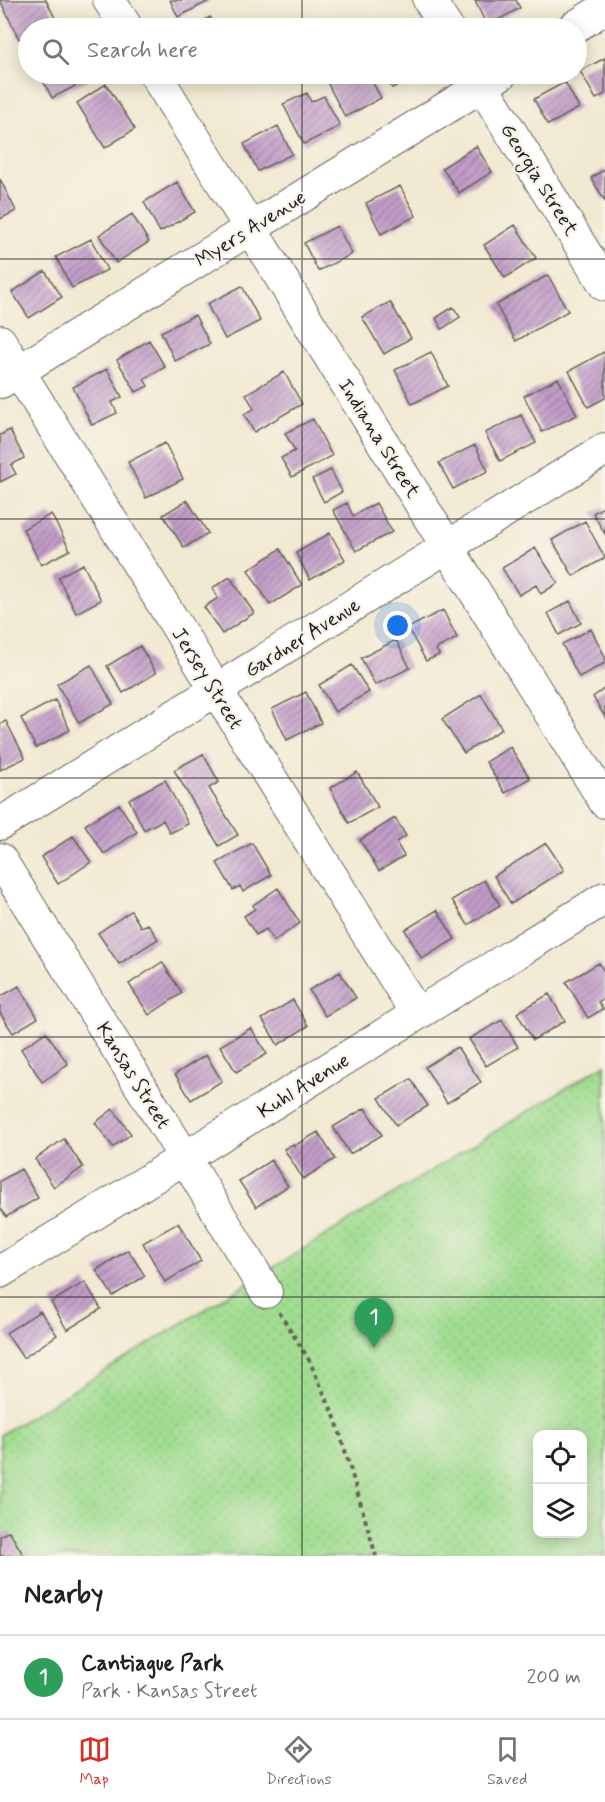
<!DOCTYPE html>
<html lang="en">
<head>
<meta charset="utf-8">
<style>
  body { margin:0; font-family:Mynerve,sans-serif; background:#f2f2f2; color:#202124 }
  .controls { position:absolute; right:18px; bottom:18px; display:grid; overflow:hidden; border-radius:12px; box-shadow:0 3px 15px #0003 }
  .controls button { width:54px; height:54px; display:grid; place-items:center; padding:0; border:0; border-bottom:2px solid #e0e0e0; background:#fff; color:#202124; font:30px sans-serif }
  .you { position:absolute; left:398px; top:626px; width:21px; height:21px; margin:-15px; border:4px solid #fff; border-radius:50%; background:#1a73e8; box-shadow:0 0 0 9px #1a73e833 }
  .badge { display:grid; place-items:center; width:39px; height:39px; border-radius:50%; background:#d93025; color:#fff; font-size:20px; font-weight:700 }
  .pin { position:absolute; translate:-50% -50px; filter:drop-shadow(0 2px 3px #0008) }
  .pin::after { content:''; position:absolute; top:32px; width:21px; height:18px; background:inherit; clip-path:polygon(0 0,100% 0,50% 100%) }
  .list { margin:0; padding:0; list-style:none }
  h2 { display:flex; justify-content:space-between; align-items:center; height:78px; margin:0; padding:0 24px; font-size:26px }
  h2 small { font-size:20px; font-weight:400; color:#757577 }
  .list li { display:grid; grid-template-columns:39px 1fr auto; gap:18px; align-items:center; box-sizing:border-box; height:84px; padding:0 24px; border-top:2px solid #e0e0e0 }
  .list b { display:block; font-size:22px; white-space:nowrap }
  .list p { margin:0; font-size:20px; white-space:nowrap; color:#757577 }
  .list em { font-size:20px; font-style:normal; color:#757577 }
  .icon { flex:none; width:33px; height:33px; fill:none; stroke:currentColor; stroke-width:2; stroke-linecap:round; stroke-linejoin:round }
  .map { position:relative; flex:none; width:605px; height:1556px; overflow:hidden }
  .search { position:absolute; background:#fff; box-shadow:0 3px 15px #0003; left:18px; right:18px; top:18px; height:66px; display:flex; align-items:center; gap:15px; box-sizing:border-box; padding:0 21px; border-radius:33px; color:#757577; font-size:22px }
  .sheet { height:162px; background:#fff }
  nav { display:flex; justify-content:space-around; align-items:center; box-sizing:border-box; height:84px; border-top:2px solid #e0e0e0; background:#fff; font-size:16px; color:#757577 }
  nav a { display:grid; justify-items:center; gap:3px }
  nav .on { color:#d93025 }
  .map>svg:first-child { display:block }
  .park { fill:url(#park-dots); stroke:#5e7c56; stroke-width:1.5; fill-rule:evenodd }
  .building { fill:url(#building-hatch) }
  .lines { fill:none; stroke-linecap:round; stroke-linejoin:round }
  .minor-casing { stroke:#67645c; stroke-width:34 }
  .path { stroke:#67645c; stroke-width:4; stroke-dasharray:4.5 4.5; stroke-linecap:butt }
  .minor { stroke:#fff; stroke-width:32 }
  .grid { fill:none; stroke:#1c1c1c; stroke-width:1.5; stroke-opacity:0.55 }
  .labels { text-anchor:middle; stroke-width:4.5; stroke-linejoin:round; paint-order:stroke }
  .street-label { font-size:20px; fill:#1c1c1c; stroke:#f7f3e8 }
</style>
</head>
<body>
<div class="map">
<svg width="605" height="1556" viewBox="0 0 605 1556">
  <defs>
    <pattern id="park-dots" width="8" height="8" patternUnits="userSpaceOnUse" patternTransform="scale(1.5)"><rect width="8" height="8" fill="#a1dd91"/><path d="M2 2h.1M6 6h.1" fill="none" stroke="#8abd7c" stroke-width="1.8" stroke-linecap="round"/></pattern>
    <pattern id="building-hatch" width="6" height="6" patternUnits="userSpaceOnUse" patternTransform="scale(1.5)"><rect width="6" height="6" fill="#c19cc7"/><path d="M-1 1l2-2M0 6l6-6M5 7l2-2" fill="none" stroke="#9c7ea1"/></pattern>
  </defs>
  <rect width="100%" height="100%" fill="#f7f3e8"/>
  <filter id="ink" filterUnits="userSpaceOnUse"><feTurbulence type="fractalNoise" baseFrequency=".0167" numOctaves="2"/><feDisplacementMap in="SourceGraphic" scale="12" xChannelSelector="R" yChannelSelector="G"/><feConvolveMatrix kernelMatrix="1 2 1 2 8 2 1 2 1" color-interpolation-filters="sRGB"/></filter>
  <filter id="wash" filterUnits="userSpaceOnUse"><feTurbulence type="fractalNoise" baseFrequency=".008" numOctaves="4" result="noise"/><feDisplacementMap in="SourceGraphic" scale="24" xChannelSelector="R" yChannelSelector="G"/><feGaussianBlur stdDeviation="1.35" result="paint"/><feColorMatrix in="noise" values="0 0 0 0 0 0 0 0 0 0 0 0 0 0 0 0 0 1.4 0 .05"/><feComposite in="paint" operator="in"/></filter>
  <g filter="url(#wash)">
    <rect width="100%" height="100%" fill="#f2e9d2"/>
    <path class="park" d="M 605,1064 L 605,1556 L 0,1556 L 0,1435 ZM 538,1434 L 582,1434 L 582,1534 L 538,1534 Z"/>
    <g id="blocks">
      <path class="building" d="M 0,0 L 46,0 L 56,20 L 40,28 L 28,28 L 28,35 L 19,39 Z
        M 170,0 L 211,0 L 178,17 Z
        M 478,0 L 516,0 L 520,8 L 487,26 L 475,1 Z
        M 210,17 L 217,28 L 191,28 Z
        M 605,58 L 605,94 L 596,99 L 580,71 Z
        M 40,74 L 91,74 L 93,77 L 52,98 Z
        M 339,74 L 368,74 L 381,98 L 345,117 L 326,80 Z
        M 384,74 L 421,74 L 392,88 Z
        M 565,82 L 579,108 L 548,125 L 534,99 Z
        M 106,84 L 135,129 L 105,148 L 77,103 Z
        M 307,93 L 311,102 L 324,96 L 340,126 L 304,144 L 283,104 Z
        M 278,126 L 292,154 L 258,171 L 244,144 Z
        M 476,146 L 492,172 L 459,193 L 442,168 Z
        M 605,169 L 605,201 L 591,178 Z
        M 0,179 L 16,211 L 0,219 Z
        M 177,182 L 195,212 L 160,232 L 144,202 Z
        M 400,186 L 416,216 L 381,234 L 366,203 Z
        M 132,214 L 149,242 L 116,263 L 99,235 Z
        M 515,225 L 536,258 L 505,278 L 484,245 Z
        M 337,226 L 352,254 L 318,271 L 304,243 Z
        M 91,239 L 107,270 L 72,288 L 56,257 Z
        M 45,271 L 62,297 L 29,318 L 12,292 Z
        M 548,275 L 568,311 L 516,341 L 496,305 Z
        M 242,286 L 260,321 L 225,339 L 207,304 Z
        M 390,302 L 411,338 L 384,354 L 362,317 Z
        M 453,307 L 460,317 L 442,329 L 436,318 Z
        M 195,315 L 210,344 L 175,361 L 161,332 Z
        M 149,340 L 165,367 L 144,379 L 148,386 L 136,392 L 117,360 Z
        M 431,352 L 448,386 L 412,404 L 395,370 Z
        M 604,352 L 605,354 L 605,398 L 588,407 L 569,371 Z
        M 107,369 L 122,397 L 112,402 L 117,413 L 92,425 L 73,387 Z
        M 284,372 L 302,404 L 254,432 L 244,414 L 254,409 L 246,394 Z
        M 558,378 L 577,415 L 542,432 L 524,396 Z
        M 521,415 L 536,443 L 500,461 L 485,433 Z
        M 313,419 L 332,456 L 292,477 L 281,458 L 295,451 L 285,433 Z
        M 10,430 L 24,458 L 11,465 L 16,474 L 0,482 L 0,435 Z
        M 165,443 L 183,479 L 146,498 L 128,462 Z
        M 475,445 L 488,471 L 453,489 L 439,463 Z
        M 331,470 L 342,492 L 324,502 L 312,479 Z
        M 187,500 L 208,533 L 184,548 L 163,515 Z
        M 347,503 L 353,516 L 376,503 L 392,532 L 356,551 L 333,510 Z
        M 605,506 L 605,534 L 593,513 Z
        M 51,514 L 70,550 L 41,565 L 23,529 Z
        M 585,521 L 605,558 L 573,576 L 552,540 Z
        M 330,533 L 345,560 L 310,580 L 296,553 Z
        M 535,548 L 558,583 L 541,594 L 536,585 L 519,595 L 502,568 Z
        M 280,549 L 302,585 L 270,605 L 248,570 Z
        M 83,564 L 101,600 L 76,613 L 58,577 Z
        M 230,577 L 254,613 L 222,634 L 204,607 L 218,598 L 212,588 Z
        M 570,601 L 581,623 L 559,635 L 548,613 Z
        M 443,610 L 457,638 L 436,649 L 439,655 L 426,661 L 408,628 Z
        M 591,629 L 605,657 L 605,663 L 579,677 L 562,644 Z
        M 396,640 L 410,668 L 375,685 L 361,658 Z
        M 140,646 L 156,673 L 123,693 L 107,666 Z
        M 91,665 L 113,704 L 79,723 L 57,684 Z
        M 352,665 L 369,692 L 335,712 L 319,685 Z
        M 605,688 L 605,717 L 593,697 Z
        M 306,692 L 321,723 L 287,740 L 272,709 Z
        M 481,694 L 502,729 L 464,753 L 442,719 Z
        M 55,700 L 70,730 L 36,748 L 21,718 Z
        M 6,721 L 25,758 L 0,770 L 0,724 Z
        M 510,747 L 530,778 L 505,793 L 486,762 Z
        M 203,754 L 219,782 L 209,788 L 238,835 L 219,846 L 174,770 Z
        M 357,772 L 378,807 L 349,823 L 330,788 Z
        M 165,780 L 188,824 L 170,833 L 163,820 L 144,830 L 129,799 Z
        M 119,804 L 137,832 L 104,854 L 85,825 Z
        M 395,818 L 406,836 L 396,842 L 404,856 L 379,871 L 360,840 Z
        M 73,836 L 91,862 L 58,884 L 41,857 Z
        M 252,843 L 271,875 L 243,892 L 240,886 L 233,890 L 217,863 Z
        M 546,843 L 564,870 L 511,904 L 494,876 Z
        M 484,880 L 500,905 L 468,925 L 452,900 Z
        M 278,888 L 300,923 L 274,941 L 266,929 L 256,935 L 244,916 L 255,909 L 253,905 Z
        M 437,910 L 455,939 L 422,959 L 405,930 Z
        M 131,911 L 141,927 L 148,924 L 158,939 L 119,964 L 98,933 Z
        M 162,962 L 182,993 L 149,1015 L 129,984 Z
        M 599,963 L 605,973 L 605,998 L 598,1002 L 603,1009 L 588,1018 L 566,982 Z
        M 340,972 L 356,998 L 325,1016 L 309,990 Z
        M 19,986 L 38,1018 L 13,1033 L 0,1013 L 0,997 Z
        M 549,994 L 565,1021 L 533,1040 L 517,1013 Z
        M 293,1000 L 308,1026 L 278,1045 L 262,1019 Z
        M 502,1020 L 518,1047 L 486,1066 L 469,1039 Z
        M 251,1028 L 267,1054 L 236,1072 L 220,1046 Z
        M 46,1032 L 68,1064 L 42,1082 L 21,1049 Z
        M 457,1047 L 481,1082 L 447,1103 L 425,1067 Z
        M 206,1055 L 222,1081 L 191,1100 L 175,1074 Z
        M 411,1079 L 428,1106 L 396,1125 L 379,1098 Z
        M 365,1108 L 382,1135 L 350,1154 L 333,1127 Z
        M 113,1109 L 131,1134 L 113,1147 L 95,1123 Z
        M 318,1132 L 335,1159 L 303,1179 L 284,1149 L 293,1144 L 294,1146 Z
        M 64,1139 L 83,1167 L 54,1187 L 35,1159 Z
        M 271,1160 L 288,1186 L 256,1207 L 239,1181 Z
        M 21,1169 L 38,1198 L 6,1217 L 0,1207 L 0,1181 Z
        M 178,1223 L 201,1261 L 165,1282 L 143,1243 Z
        M 128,1250 L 145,1276 L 113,1296 L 96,1270 Z
        M 85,1282 L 101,1309 L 67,1330 L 51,1302 Z
        M 40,1311 L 57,1335 L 23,1358 L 6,1333 Z
        M 9,1531 L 24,1556 L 0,1556 L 0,1536 Z"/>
    </g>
  </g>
  <g filter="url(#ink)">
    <use href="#blocks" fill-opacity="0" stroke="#67645c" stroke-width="1.5"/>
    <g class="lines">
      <defs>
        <path id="minor" d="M 109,0 L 127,28
          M 429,0 L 447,28
          M 573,28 L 605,8
          M 155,74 L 605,802
          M 475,74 L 605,285
          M 0,341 L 417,1014
          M 1,382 L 501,74
          M 0,824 L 605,449
          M 0,859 L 185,1158 L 266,1292
          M 0,1272 L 605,898"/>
      </defs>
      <use href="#minor" class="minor-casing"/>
      <path class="path" d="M 279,1312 L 309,1360 L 336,1420 L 376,1556"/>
      <use href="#minor" class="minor"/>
    </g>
  </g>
  <path class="grid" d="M 302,0 L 302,28M 302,74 L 302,1556M 0,259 L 605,259M 0,519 L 605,519M 0,778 L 605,778M 0,1037 L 605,1037M 0,1297 L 605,1297"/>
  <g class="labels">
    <g class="street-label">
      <text transform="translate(540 179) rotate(58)" y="7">Georgia Street</text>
      <text transform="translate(250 228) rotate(-32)" y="7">Myers Avenue</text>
      <text transform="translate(380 438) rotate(58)" y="7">Indiana Street</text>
      <text transform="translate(302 637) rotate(-32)" y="7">Gardner Avenue</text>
      <text transform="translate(208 678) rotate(58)" y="7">Jersey Street</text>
      <text transform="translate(134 1075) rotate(58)" y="7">Kansas Street</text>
      <text transform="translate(303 1085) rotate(-32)" y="7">Kuhl Avenue</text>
    </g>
  </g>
</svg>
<div class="controls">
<button><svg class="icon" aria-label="locate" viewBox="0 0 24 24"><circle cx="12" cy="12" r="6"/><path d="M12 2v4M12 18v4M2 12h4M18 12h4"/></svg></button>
<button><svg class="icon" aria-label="layers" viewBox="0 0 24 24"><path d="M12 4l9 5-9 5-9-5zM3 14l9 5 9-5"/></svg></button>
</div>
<div class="you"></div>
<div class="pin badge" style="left:374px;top:1348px;background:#2e9e5b">1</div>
<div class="search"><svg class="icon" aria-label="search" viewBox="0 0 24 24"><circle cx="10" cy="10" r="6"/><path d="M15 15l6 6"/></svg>Search here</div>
</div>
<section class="sheet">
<h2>Nearby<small></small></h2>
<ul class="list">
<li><span class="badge" style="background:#2e9e5b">1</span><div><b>Cantiague Park</b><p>Park · Kansas Street</p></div><em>200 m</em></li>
</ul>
</section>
<nav>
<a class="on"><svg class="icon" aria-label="map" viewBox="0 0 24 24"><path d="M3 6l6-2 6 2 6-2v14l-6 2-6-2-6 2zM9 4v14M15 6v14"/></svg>Map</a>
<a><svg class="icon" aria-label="directions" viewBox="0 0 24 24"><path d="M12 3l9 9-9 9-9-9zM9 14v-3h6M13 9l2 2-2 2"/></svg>Directions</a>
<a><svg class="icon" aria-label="saved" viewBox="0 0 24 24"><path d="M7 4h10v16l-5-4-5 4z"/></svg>Saved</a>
</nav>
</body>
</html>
